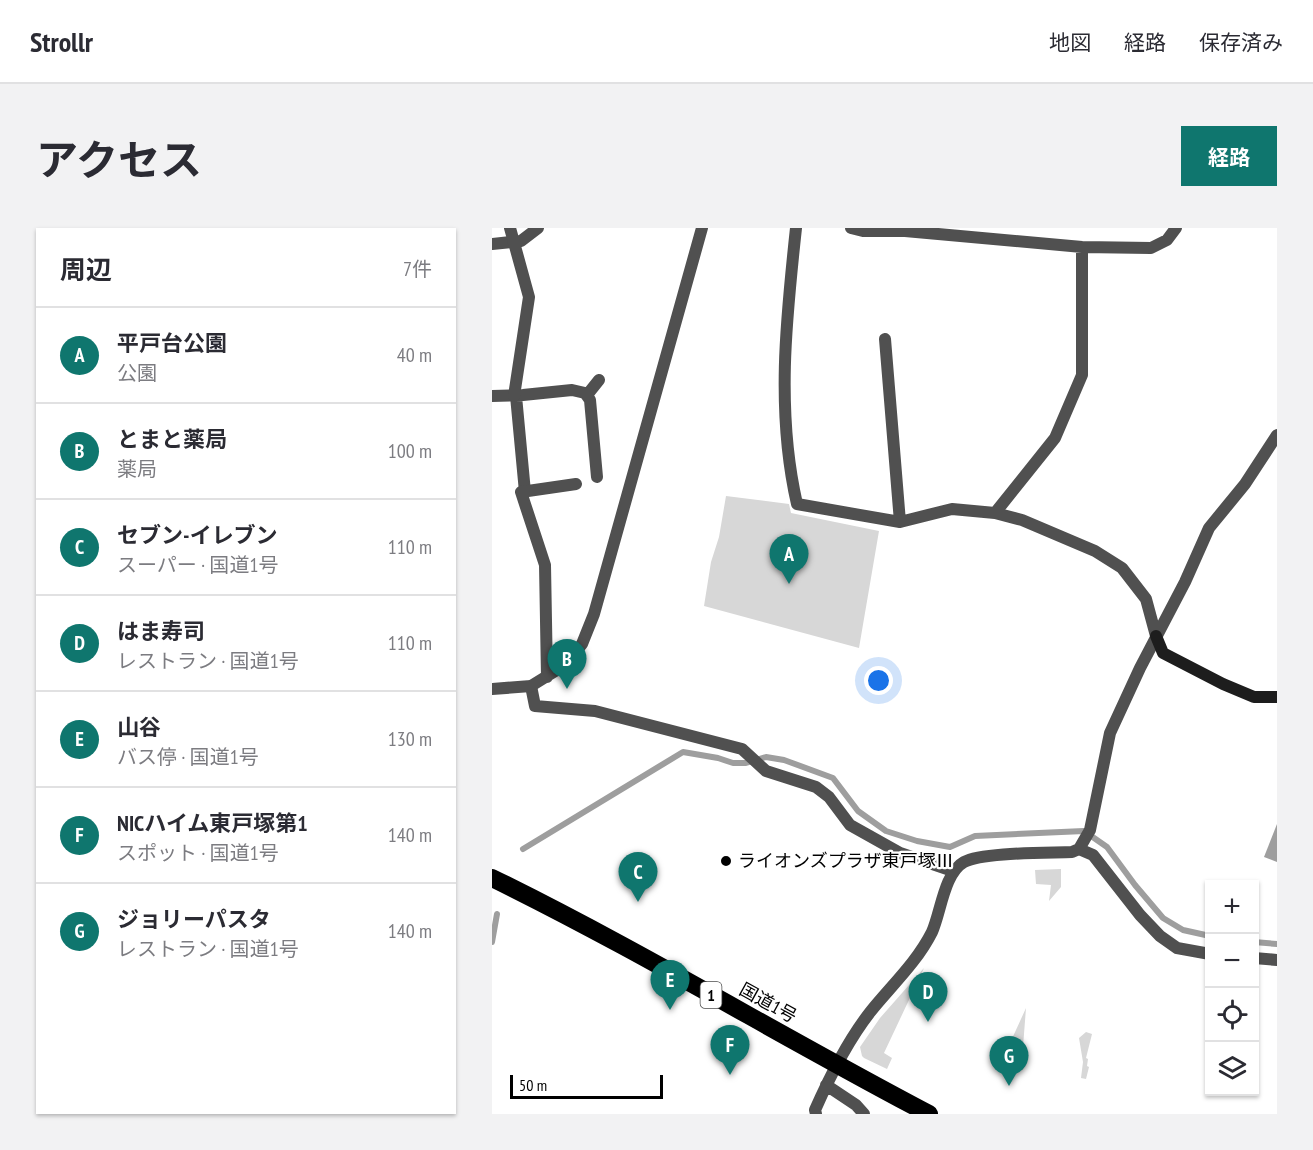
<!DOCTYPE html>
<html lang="ja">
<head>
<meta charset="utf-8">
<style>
  body { margin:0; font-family:"PT Sans Narrow","Noto Sans JP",sans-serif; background:#f2f2f3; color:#2b2b33 }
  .controls { position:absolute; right:18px; bottom:18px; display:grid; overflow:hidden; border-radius:0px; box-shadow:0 2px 4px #0004 }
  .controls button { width:54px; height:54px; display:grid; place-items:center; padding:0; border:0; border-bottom:2px solid #e1e1e2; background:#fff; color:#2b2b33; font:30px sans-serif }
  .scale { position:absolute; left:18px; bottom:15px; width:153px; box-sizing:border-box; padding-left:6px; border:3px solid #000; border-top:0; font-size:16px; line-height:21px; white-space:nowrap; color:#000; -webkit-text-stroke:4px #fff; paint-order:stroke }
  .you { position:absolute; left:387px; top:453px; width:21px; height:21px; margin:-15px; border:4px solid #fff; border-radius:50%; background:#1a73e8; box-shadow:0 0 0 9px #1a73e833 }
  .badge { display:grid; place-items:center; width:39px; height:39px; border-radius:50%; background:#0f766e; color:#fff; font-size:20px; font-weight:700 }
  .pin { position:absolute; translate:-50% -50px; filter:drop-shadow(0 2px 3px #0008) }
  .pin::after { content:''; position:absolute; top:32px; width:21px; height:18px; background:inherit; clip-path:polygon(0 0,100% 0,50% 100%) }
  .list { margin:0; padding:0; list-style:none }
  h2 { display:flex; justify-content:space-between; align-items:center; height:78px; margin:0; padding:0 24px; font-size:26px }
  h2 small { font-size:20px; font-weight:400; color:#7c7c81 }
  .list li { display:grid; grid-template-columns:39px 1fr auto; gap:18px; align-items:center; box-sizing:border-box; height:96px; padding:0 24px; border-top:2px solid #e1e1e2 }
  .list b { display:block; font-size:22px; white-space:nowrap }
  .list p { margin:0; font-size:20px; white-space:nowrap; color:#7c7c81 }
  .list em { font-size:20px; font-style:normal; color:#7c7c81 }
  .icon { flex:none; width:33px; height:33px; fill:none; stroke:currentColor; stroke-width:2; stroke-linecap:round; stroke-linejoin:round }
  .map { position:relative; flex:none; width:785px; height:886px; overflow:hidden; border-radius:0px }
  header { display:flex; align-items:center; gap:36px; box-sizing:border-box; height:84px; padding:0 30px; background:#fff; border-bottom:2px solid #e1e1e2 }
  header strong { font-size:28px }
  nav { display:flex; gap:33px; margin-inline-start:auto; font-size:21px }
  .intro { display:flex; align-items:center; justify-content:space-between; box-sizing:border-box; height:144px; padding:0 36px }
  h1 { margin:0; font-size:42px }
  .button { padding:15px 27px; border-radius:0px; background:#0f766e; color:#fff; font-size:21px; font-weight:700 }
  main { display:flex; gap:36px; padding:0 36px }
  aside { flex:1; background:#fff; border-radius:0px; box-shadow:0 2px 4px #0004 }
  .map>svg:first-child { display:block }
  .green { fill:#d7d7d7 }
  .water { fill:#9e9e9e }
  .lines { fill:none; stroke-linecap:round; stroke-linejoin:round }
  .stream { stroke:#9e9e9e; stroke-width:6 }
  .lane { stroke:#505050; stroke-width:12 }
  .street { stroke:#505050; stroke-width:12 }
  .secondary { stroke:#1d1d1d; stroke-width:12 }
  .highway { stroke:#000; stroke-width:18 }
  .poi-dot { fill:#000; stroke:#fff; stroke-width:2 }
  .labels { text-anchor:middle; stroke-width:4.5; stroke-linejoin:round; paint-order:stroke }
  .shield { fill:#fff; stroke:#4c4c4c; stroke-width:1.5 }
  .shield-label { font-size:16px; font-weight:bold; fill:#000 }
  .poi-label { font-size:18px; fill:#000; stroke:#fff; text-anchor:start }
  .street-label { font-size:18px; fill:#000; stroke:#fff }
</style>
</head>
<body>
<header>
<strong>Strollr</strong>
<nav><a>地図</a><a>経路</a><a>保存済み</a></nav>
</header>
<div class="intro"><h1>アクセス</h1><a class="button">経路</a></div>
<main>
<aside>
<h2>周辺<small>7件</small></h2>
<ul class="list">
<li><span class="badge">A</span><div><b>平戸台公園</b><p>公園</p></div><em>40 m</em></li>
<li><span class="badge">B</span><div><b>とまと薬局</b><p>薬局</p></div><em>100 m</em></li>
<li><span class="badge">C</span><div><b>セブン-イレブン</b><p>スーパー · 国道1号</p></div><em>110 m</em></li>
<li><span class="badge">D</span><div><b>はま寿司</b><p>レストラン · 国道1号</p></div><em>110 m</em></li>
<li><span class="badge">E</span><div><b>山谷</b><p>バス停 · 国道1号</p></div><em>130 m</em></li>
<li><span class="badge">F</span><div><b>NICハイム東戸塚第1</b><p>スポット · 国道1号</p></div><em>140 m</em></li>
<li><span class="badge">G</span><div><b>ジョリーパスタ</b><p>レストラン · 国道1号</p></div><em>140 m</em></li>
</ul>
</aside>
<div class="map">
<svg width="785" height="886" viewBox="0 0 785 886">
  <rect width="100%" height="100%" fill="#fff"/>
  <path class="green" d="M 234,268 L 297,276 L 299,285 L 387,303 L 367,420 L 212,378 L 219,334 L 227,309 Z
    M 569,641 L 569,659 L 557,673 L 559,657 L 544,656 L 543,642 Z
    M 432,740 L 392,825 L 400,830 L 395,841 L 372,830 L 370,828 L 368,819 L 388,790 Z
    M 534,780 L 531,819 L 519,813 Z
    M 594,804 L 600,806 L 594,830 L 596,831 L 595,838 L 597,839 L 594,851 L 589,850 L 591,834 L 587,810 Z"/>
  <path class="water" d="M 785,596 L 785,634 L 772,629 Z"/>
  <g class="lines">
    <path class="stream" d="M 31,621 L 191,524 L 226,530 L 241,535 L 254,535 L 274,529 L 292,532 L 341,550 L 366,583 L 394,603 L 425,613 L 458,619 L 483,608 L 592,603 L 615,619 L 643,657 L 671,690 L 691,702 L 718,708
      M 0,714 L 5,686
      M 762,714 L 785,716"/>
    <path class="lane" d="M 0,16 L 29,13 L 46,0
      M 95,167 L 107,152
      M 0,168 L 31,167 L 80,162 L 93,165 L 98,172 L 105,249
      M 24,168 L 33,264
      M 39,458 L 43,478 L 103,483 L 250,521 L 274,543 L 324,559 L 337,569 L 358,597 L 408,625 L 461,643"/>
    <path class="street" d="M 18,0 L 37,69 L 22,168
      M 304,0 C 294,92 284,185 305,276 L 408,294 L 460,281 L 503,285 L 530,292 L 603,323 L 630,340 L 654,371 L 664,408
      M 359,0 L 371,3 L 413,3 L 590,19 L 659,20 L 675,12 L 684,0
      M 393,111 L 408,294
      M 503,285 L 563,210 L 590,147 L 590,19
      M 55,449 L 53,337 L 29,264 L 84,256
      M 0,461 L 39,458 L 73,437 L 90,416 L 102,386 L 210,0
      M 587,621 L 601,627 L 648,687 L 668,708 L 685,720 L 718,726
      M 762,730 L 785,732
      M 334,857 L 364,877 L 372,886
      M 324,886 L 323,882 C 338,848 356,812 379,783 C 400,757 425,734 440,704 C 449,684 452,645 472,634 C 490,624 556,625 580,624 L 587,621 L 598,602 L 618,505 L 648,440 L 693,354 L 717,300 L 753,256 L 785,207"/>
    <path class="secondary" d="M 664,408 L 671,425 L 731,456 L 762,469 L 785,469"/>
    <path class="highway" d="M 0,650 C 149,723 290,809 437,886"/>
  </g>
  <circle class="poi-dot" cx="234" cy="633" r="6"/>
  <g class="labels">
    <rect class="shield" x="208.5" y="754" width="21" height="26" rx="4.5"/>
    <g class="shield-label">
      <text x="219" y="773">1</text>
    </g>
    <g class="poi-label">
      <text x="246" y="639">ライオンズプラザ東戸塚Ⅲ</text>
    </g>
    <g class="street-label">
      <text transform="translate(276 775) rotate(29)" y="6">国道1号</text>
    </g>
  </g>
</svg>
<div class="controls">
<button>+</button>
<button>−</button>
<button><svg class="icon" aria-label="locate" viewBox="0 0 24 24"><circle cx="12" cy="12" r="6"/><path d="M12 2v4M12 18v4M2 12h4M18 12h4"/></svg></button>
<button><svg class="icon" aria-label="layers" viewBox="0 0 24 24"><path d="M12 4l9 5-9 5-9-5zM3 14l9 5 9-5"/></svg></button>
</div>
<div class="scale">50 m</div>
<div class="you"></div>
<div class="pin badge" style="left:297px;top:356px">A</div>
<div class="pin badge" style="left:75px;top:461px">B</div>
<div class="pin badge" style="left:146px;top:674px">C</div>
<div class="pin badge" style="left:436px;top:794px">D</div>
<div class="pin badge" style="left:178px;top:782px">E</div>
<div class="pin badge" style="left:238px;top:847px">F</div>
<div class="pin badge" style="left:517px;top:858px">G</div>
</div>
</main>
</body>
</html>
